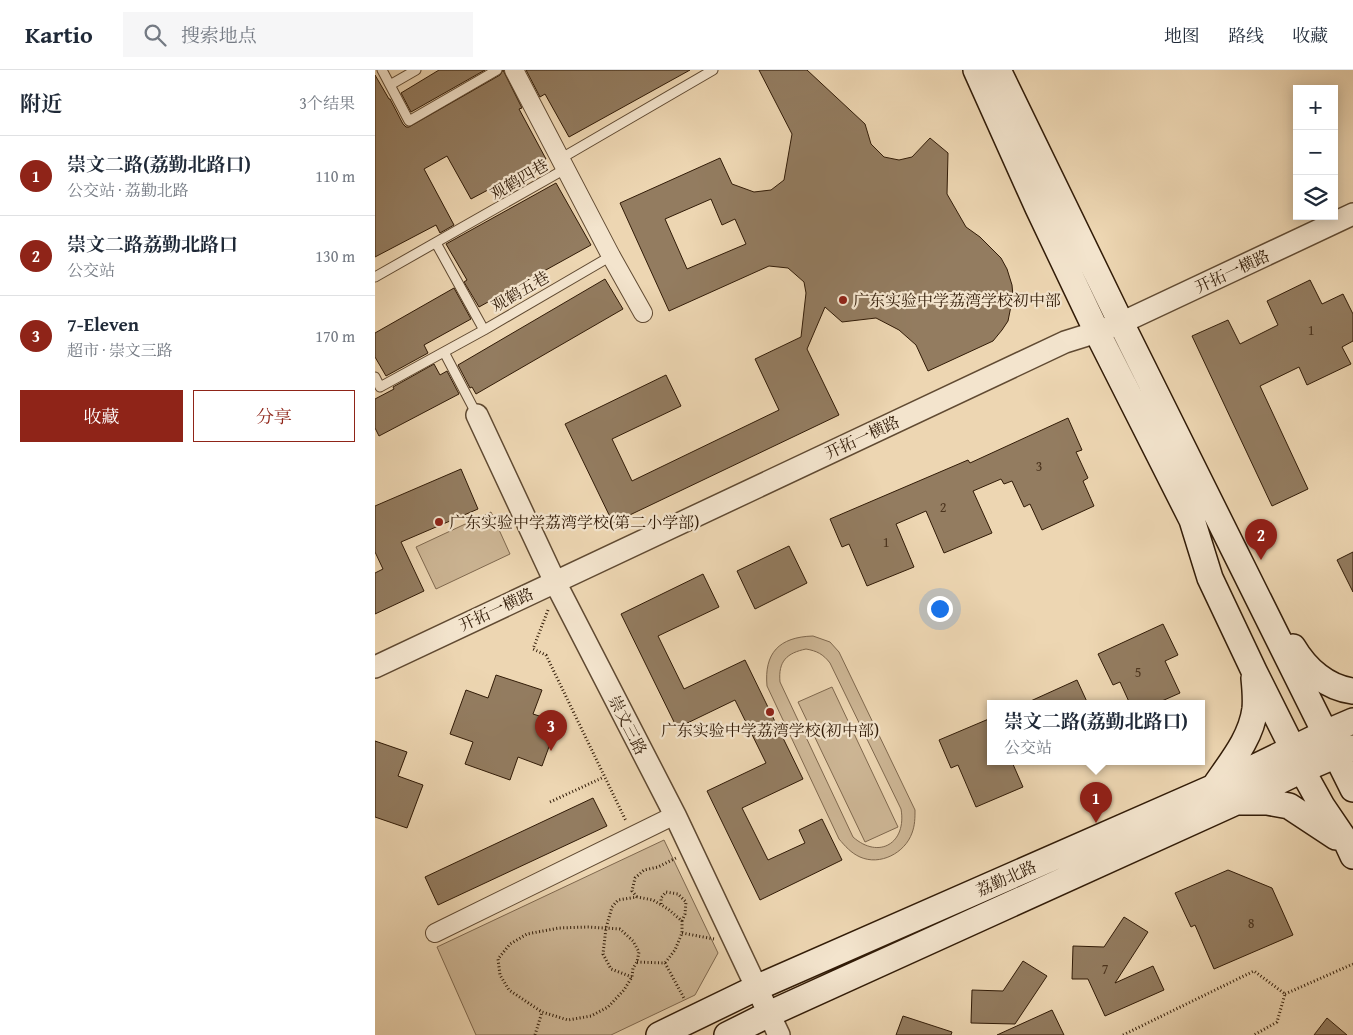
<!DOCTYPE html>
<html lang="zh">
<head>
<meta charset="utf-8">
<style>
  body { margin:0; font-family:"Gentium Book Plus","Noto Serif SC",serif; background:#f6f6f7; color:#1f2937 }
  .controls { position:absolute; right:15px; top:15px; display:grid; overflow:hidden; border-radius:0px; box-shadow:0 2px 12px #0003 }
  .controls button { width:45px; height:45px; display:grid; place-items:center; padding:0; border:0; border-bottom:1px solid #e0e1e3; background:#fff; color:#1f2937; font:25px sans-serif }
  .you { position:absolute; left:564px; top:538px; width:18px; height:18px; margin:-12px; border:4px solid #fff; border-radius:50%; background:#1a73e8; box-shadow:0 0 0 8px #1a73e833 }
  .badge { display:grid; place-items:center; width:32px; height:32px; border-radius:50%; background:#8f2418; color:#fff; font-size:16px; font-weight:700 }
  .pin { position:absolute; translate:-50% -41px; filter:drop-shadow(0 1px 2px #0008) }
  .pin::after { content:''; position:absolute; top:26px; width:18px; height:15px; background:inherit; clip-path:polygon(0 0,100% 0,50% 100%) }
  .popup { position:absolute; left:612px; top:630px; width:218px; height:65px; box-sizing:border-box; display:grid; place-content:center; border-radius:0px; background:#fff; filter:drop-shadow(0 1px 4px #0005); font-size:16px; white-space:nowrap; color:#747a83 }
  .popup b { font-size:19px; color:#1f2937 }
  .popup::after { content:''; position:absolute; left:50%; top:100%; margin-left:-10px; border:10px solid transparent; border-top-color:#fff }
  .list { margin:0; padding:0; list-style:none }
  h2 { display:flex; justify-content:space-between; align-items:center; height:65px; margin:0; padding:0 20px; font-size:21px }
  h2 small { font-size:16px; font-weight:400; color:#747a83 }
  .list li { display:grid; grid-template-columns:32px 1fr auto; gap:15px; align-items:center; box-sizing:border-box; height:80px; padding:0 20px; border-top:1px solid #e0e1e3 }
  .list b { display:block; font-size:19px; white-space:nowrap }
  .list p { margin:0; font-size:16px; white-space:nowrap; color:#747a83 }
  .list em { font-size:16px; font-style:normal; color:#747a83 }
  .actions { display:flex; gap:10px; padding:15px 20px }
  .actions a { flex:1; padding:11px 0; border:1px solid #8f2418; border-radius:0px; text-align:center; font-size:18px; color:#8f2418 }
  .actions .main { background:#8f2418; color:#fff }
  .icon { flex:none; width:28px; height:28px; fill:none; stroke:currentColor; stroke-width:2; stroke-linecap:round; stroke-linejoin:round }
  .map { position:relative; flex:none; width:978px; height:965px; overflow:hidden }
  header { display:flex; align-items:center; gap:30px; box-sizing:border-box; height:70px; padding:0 25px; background:#fff; border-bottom:1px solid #e0e1e3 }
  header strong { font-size:24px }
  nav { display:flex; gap:28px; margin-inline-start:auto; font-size:18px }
  .search { width:350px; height:45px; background:#f6f6f7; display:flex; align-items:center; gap:12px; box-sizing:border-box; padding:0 18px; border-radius:0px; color:#747a83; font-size:19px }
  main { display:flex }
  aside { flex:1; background:#fff }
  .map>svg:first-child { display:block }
  .green { fill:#cdb695; stroke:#7f684e; fill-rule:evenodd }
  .building { fill:#937c60; stroke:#311b07; fill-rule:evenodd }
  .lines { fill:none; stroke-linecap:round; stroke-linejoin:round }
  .service-casing { stroke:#604a32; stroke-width:11 }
  .minor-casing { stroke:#604a32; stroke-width:20 }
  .tertiary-casing { stroke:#604a32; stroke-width:24 }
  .secondary-casing { stroke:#311b07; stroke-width:28 }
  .path { stroke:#311b07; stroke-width:3; stroke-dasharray:1 2.5; stroke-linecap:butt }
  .service { stroke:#f3e4cd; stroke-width:9 }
  .minor { stroke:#f3e4cd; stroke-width:18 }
  .tertiary { stroke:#f3e4cd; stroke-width:21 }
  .secondary { stroke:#f3e4cd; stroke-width:25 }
  .poi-dot { fill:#8f2418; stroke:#f3e4cd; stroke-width:2 }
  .labels { text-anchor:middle; stroke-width:4.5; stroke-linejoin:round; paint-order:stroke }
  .number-label { font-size:14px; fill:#4a331d }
  .street-label { font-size:16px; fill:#311b07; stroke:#f3e4cd }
  .poi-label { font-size:16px; fill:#311b07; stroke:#f3e4cd; text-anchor:start }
</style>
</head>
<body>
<header>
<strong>Kartio</strong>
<div class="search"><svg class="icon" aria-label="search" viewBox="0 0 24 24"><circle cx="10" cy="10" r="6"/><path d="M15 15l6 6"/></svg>搜索地点</div>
<nav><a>地图</a><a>路线</a><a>收藏</a></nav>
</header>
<main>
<aside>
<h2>附近<small>3个结果</small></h2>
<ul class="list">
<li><span class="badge">1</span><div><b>崇文二路(荔勤北路口)</b><p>公交站 · 荔勤北路</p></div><em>110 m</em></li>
<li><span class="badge">2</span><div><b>崇文二路荔勤北路口</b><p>公交站</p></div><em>130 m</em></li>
<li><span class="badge">3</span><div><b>7-Eleven</b><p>超市 · 崇文三路</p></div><em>170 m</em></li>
</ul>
<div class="actions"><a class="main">收藏</a><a>分享</a></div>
</aside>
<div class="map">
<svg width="978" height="965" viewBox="0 0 978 965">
  <rect width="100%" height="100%" fill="#edd6b2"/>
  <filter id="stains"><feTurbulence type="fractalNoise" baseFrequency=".004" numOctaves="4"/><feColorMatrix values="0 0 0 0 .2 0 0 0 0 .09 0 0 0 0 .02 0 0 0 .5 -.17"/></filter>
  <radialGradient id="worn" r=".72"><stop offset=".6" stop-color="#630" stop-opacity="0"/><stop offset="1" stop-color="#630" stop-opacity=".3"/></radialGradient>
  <path class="green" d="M 116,442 L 135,484 L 61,519 L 41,477 Z
    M 438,566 L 455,572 L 464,582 L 540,740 C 540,748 540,755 537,763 C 530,783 505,796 485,787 C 476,783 470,776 464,769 L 392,616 C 389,583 404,567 438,566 ZM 431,579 C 442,581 448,584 455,593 L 526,739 C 532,773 504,790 478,767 L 405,612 C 403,591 412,583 431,579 Z
    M 457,617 L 523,757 L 490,772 L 423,632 Z
    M 289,770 L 343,883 L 320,925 L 236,965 L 101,965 L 62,877 Z"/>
  <path class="building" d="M 64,0 L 110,0 L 36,42 L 26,23 Z
    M 128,0 L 147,38 L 144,39 L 171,89 L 96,129 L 72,86 L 49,99 L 79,155 L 65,163 L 61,155 L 0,187 L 0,5 L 14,29 L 15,29 L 28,54 L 31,57 L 34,57 L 125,5 Z
    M 151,0 L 315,0 L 194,67 L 170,24 L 165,27 Z
    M 384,0 L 432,0 L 490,54 L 496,74 L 509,87 L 524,90 L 537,87 L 555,68 L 573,83 L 572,124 L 591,157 L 605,167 L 626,188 L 632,199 L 637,215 L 638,226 L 633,251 L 627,260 L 618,271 L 553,301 L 541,275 L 524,260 L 501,248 L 467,252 L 450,237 L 432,279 L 464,345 L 238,453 L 190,354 L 291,305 L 306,336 L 237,369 L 257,411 L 404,340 L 380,289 L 426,267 L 431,223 L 429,212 L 413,198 L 394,196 L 294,241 L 245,133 L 345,88 L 357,114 L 379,122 L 396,120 L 409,110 L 417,64 ZM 336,129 L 347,155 L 360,149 L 371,174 L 312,199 L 290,149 Z
    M 181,113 L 216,175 L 104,237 L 89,212 L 92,210 L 71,174 Z
    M 230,209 L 248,239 L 101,324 L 97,317 L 95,318 L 83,295 Z
    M 935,210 L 947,234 L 968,224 L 978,244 L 978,271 L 967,277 L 976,294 L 932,315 L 924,297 L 885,316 L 933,419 L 897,436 L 817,266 L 853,250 L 865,274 L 903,255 L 892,231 Z
    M 79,218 L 96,249 L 49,275 L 53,283 L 11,306 L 0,287 L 0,263 Z
    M 59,294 L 65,305 L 72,301 L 84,324 L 4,366 L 0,358 L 0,329 L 19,319 L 18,317 Z
    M 693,348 L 707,380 L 701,382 L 713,408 L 708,411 L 719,436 L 667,460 L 655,434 L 649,437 L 637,411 L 629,414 L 626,409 L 598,421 L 617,463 L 569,483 L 551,441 L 535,448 L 521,454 L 539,497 L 492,516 L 474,474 L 467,477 L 455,449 L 593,390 L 595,393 Z
    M 86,399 L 103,439 L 26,472 L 49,521 L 0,544 L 0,503 L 8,499 L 0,482 L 0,436 Z
    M 414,476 L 432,513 L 380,539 L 362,501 Z
    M 978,482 L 978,522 L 962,490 Z
    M 328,504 L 344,537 L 283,566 L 309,619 L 370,590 L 428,709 L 367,738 L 393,790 L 430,773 L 424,760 L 447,749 L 467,790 L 385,830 L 332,721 L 391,693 L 360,630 L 302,658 L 246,544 Z
    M 788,554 L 803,585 L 790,591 L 805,623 L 780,634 L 755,634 L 745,612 L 738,615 L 723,584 Z
    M 121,605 L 167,620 L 158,644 L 183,652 L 167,696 L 143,687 L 135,710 L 90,694 L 98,672 L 75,664 L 91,620 L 113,628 Z
    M 702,610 L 713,634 L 649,634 Z
    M 616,648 L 616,692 L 637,692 L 648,717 L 601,737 L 583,695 L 576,698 L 564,670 Z
    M 0,671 L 32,682 L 23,706 L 48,715 L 32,758 L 0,747 Z
    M 218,728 L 232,756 L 63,835 L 50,807 Z
    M 853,800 L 897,818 L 918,865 L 839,899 L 820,855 L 816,857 L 800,823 Z
    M 749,847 L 773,862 L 740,913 L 778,896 L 789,920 L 730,946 L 713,909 L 697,909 L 698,876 L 729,877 Z
    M 648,891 L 672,906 L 640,954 L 596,953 L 597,920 L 628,921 Z
    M 677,940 L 689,965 L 622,965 Z
    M 528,946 L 577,962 L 576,965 L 521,965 Z
    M 952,948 L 972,965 L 939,965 Z"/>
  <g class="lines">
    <defs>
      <path id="service" d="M 7,0 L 34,51 L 122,0
        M 15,15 L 41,0
        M 61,173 L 109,260
        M 0,207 L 190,99 L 185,89 L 338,0
        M 69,282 L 102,345
        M 0,307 L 5,317 L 109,260 L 236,186"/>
      <path id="minor" d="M 139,0 L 236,186 L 268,243
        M 60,863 L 300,745"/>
      <path id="tertiary" d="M 102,345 L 180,512 L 300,745 L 404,965
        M 0,597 L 690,272 L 722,262 L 746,253 L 978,144"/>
      <path id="secondary" d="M 601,0 L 663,138 L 722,262 L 817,450 L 835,508 L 879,601 L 918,679 L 927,700 L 947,736 L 972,773 L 978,786
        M 623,0 L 746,253 L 978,719
        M 918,577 C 931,599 952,618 978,621
        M 839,717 C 855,693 876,669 880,639 C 881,629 880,618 879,608
        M 866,732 L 892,732 L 914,736 L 961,767
        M 284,965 L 381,918 L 839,717 L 950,663 L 978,651
        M 352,965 L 394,944 L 861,732 L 927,700 L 978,678"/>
    </defs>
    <use href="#service" class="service-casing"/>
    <use href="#minor" class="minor-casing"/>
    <use href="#tertiary" class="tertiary-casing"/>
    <use href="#secondary" class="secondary-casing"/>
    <path class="path" d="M 173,540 L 158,579 L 171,585 L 251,751
      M 175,732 L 229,707
      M 262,827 L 257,821 L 260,808 L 269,800 L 283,797 L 301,788
      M 286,834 L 286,828 L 291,822 L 303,824 L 311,832 L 310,844 L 307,851
      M 307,863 L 339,869
      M 262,892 L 290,893 L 310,930
      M 257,907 L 236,899 L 228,884 L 231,858 L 237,837 L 243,830 L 262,827 L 278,830 L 293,839 L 307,851 L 307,863 L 300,880 L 290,893
      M 910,924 L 978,894
      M 160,965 L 167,942 L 193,950 L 216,946 L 233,937 L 249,920 L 257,907 L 258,898 L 262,892 L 264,882 L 258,871 L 245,859 L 213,857 L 184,858 L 152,864 L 135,874 L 123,889 L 125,905 L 134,920 L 167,942
      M 748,965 L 879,901 L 910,924 L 902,952 L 879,965"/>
    <use href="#service" class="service"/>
    <use href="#minor" class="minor"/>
    <use href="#tertiary" class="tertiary"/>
    <use href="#secondary" class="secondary"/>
  </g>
  <g class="poi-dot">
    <circle cx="468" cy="230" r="5"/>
    <circle cx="64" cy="452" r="5"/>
    <circle cx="395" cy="642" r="5"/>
  </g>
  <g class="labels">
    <g class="number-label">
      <text x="936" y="265">1</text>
      <text x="664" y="401">3</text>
      <text x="568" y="442">2</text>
      <text x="511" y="477">1</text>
      <text x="763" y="607">5</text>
      <text x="876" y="858">8</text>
      <text x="730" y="904">7</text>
    </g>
    <g class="street-label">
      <text transform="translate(144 109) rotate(-30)" y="6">观鹤四巷</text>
      <text transform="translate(857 201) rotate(-25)" y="6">开拓一横路</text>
      <text transform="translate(145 221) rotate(-30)" y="6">观鹤五巷</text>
      <text transform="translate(487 367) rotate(-25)" y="6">开拓一横路</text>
      <text transform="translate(121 539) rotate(-25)" y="6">开拓一横路</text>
      <text transform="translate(253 655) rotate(63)" y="6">崇文三路</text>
      <text transform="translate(631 808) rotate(-24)" y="6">荔勤北路</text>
    </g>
    <g class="poi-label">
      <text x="478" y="236">广东实验中学荔湾学校初中部</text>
      <text x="74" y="458">广东实验中学荔湾学校(第二小学部)</text>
      <text x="395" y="666" text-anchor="middle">广东实验中学荔湾学校(初中部)</text>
    </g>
  </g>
  <rect width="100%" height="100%" filter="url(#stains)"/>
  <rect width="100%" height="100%" fill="url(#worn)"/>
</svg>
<div class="controls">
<button>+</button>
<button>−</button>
<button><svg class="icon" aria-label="layers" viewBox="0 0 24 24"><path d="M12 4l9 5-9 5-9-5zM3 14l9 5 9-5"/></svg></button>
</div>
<div class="you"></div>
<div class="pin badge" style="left:721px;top:753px">1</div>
<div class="popup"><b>崇文二路(荔勤北路口)</b>公交站</div>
<div class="pin badge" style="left:886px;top:490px">2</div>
<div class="pin badge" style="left:176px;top:681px">3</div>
</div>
</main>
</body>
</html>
